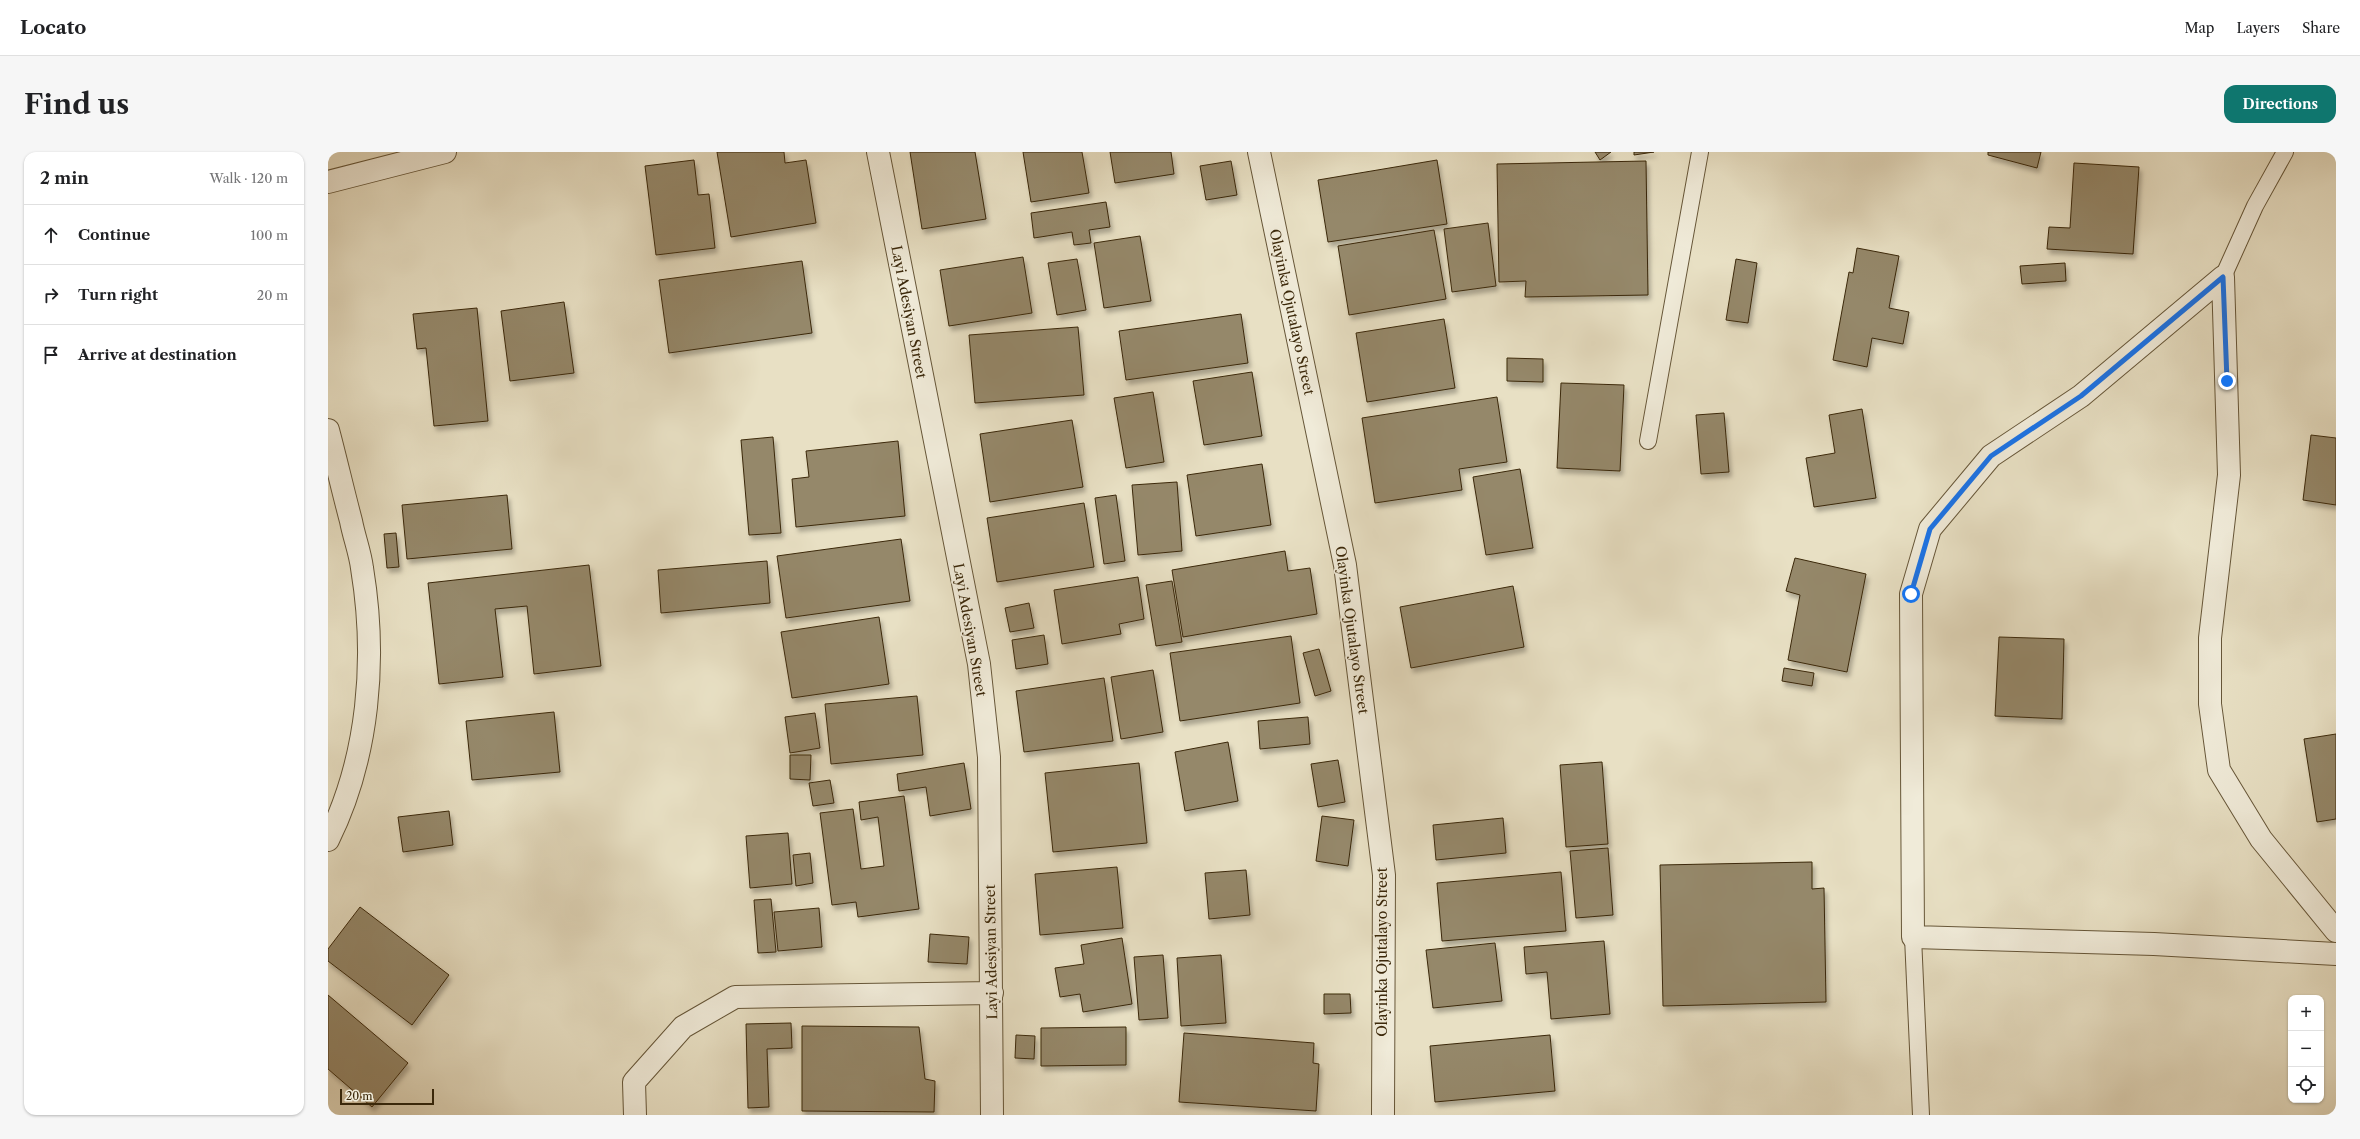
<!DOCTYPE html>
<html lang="en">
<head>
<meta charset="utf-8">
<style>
  body { margin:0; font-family:"Libre Caslon Text",serif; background:#f6f6f6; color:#202124 }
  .controls { position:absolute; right:12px; bottom:12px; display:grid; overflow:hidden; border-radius:8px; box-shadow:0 1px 3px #0004 }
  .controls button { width:36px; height:36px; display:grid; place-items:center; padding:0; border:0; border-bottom:1px solid #e0e0e0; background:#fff; color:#202124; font:20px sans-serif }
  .scale { position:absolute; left:12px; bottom:10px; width:94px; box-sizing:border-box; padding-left:4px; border:2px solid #3b280a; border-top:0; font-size:11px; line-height:14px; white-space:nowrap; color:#3b280a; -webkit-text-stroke:3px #f0ebd9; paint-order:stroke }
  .stop { position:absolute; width:12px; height:12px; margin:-9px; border:3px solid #1a73e8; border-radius:50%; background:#fff }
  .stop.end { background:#1a73e8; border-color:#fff; box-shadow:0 1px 4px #0008 }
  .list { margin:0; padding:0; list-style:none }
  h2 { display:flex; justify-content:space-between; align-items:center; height:52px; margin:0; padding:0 16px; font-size:17px }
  h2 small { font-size:13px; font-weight:400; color:#757577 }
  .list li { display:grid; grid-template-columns:26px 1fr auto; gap:12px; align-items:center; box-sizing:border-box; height:60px; padding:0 16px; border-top:1px solid #e0e0e0 }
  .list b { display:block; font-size:15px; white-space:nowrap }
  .list em { font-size:13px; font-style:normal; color:#757577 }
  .icon { flex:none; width:22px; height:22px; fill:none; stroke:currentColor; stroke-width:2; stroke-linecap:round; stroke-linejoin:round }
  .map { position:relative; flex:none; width:2008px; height:963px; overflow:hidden; border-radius:12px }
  header { display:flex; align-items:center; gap:24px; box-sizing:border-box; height:56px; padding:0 20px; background:#fff; border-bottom:1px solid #e0e0e0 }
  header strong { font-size:19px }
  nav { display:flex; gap:22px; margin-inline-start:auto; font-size:14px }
  .intro { display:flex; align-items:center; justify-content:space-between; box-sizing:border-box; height:96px; padding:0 24px }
  h1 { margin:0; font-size:28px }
  .button { padding:10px 18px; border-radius:12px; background:#0f766e; color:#fff; font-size:14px; font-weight:700 }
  main { display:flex; gap:24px; padding:0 24px }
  aside { flex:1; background:#fff; border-radius:12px; box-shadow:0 1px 3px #0004 }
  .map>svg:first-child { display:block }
  .building { fill:#95886b; stroke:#3b280a; filter:url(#shadow) }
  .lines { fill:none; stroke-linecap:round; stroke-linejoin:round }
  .service-casing { stroke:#665638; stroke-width:18 }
  .minor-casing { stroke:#665638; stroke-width:24 }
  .service { stroke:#f0ebd9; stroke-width:16 }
  .minor { stroke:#f0ebd9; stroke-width:22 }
  .route { stroke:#1a73e8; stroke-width:5 }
  .labels { text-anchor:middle; stroke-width:3.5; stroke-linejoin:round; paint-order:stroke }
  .street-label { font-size:14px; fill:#3b280a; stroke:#f0ebd9 }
</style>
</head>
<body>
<header>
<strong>Locato</strong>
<nav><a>Map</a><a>Layers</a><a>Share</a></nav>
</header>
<div class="intro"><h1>Find us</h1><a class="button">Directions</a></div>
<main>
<aside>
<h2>2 min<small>Walk · 120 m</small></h2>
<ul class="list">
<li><svg class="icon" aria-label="ahead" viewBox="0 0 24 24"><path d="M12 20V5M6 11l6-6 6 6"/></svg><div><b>Continue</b></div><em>100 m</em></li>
<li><svg class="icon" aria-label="right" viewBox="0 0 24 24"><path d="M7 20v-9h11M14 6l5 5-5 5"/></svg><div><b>Turn right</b></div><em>20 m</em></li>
<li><svg class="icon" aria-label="arrive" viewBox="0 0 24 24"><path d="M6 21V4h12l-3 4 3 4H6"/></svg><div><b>Arrive at destination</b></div></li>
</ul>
</aside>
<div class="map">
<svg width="2008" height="963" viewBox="0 0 2008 963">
  <defs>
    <filter id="shadow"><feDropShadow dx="2.5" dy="4.5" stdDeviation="2" flood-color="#0004"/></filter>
  </defs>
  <rect width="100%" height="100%" fill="#e8e0c4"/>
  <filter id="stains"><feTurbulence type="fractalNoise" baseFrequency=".005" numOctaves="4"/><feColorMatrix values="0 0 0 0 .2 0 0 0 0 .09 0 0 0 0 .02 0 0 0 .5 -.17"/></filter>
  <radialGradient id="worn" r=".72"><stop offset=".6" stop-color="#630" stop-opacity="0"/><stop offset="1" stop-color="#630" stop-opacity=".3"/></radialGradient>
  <path class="building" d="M 389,0 L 456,0 L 457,11 L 478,8 L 488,71 L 403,85 Z
    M 582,0 L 647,0 L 658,67 L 594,77 Z
    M 695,0 L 754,0 L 761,41 L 703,50 Z
    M 782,0 L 843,0 L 846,22 L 787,31 Z
    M 1267,0 L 1283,0 L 1272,8 Z
    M 1306,0 L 1326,0 L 1306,3 Z
    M 1660,0 L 1713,0 L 1709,16 L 1660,3 Z
    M 366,8 L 370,43 L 381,42 L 387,96 L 328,103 L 317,14 Z
    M 1109,8 L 1119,72 L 1000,90 L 990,28 Z
    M 903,9 L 909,43 L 878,48 L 872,14 Z
    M 1318,9 L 1320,143 L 1197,145 L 1198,129 L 1171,130 L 1169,12 Z
    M 1746,11 L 1811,15 L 1805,102 L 1719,97 L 1721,75 L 1742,76 Z
    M 778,50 L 782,75 L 761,78 L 763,91 L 746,93 L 744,80 L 706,86 L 703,61 Z
    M 1160,71 L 1168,134 L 1124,140 L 1116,77 Z
    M 1106,78 L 1118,147 L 1021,163 L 1010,94 Z
    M 812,84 L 823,149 L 776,156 L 766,91 Z
    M 1529,96 L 1571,104 L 1561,156 L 1581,160 L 1575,192 L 1544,186 L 1539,215 L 1505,208 L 1521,120 L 1525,121 Z
    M 695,105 L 704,161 L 621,174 L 612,118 Z
    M 749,107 L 758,158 L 729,163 L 720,111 Z
    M 1408,107 L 1429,111 L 1420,171 L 1398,168 Z
    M 474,109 L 484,181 L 341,201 L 331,128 Z
    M 1737,111 L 1738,129 L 1694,132 L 1692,114 Z
    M 236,150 L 246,221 L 182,229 L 173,159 Z
    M 149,156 L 160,269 L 106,274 L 98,196 L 89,197 L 85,162 Z
    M 913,162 L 920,211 L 798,228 L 791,179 Z
    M 1116,167 L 1127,236 L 1039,250 L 1028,181 Z
    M 750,175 L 756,243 L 647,251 L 641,183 Z
    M 1179,206 L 1215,207 L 1215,230 L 1179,229 Z
    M 924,220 L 934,284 L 876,293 L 865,229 Z
    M 1233,231 L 1296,233 L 1292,319 L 1229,316 Z
    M 825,240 L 836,310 L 798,316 L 786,246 Z
    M 1169,245 L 1179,310 L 1131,317 L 1134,338 L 1047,351 L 1034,266 Z
    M 1534,257 L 1548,346 L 1486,355 L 1478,306 L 1507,301 L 1501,263 Z
    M 1396,261 L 1401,320 L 1373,322 L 1368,263 Z
    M 744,268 L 755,335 L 662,350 L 652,282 Z
    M 1983,283 L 2008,286 L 2008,353 L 1975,348 Z
    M 445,285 L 453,381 L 421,383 L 413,288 Z
    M 570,289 L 577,364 L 468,375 L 464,327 L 481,325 L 478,299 Z
    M 934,312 L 943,373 L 868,384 L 859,323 Z
    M 1192,317 L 1205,396 L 1158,403 L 1145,325 Z
    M 849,330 L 854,399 L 810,403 L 804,333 Z
    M 179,343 L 184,397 L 79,407 L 74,353 Z
    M 788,343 L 797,409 L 776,412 L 767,346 Z
    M 756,351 L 766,415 L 669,430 L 659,366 Z
    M 68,381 L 71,415 L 59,416 L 56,382 Z
    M 573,387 L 582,449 L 458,466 L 449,404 Z
    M 957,399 L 960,419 L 982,416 L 989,462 L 855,485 L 844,418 Z
    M 1467,406 L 1538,422 L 1519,520 L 1460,508 L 1472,443 L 1458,439 Z
    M 439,409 L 442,451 L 333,461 L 330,418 Z
    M 261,413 L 273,514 L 206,522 L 199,454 L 167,457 L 175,525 L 111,532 L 100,431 Z
    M 810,425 L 816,467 L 791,472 L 793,482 L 734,492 L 726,438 Z
    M 844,429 L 854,490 L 828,494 L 818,433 Z
    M 1185,434 L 1196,495 L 1083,516 L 1072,455 Z
    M 701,451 L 706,476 L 682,480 L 677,456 Z
    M 551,465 L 561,532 L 464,546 L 453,480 Z
    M 716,483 L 720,512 L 688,517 L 684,488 Z
    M 963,484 L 972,551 L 852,569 L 842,501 Z
    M 1671,485 L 1736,487 L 1734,567 L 1667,564 Z
    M 991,497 L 1003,539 L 987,544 L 975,501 Z
    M 1456,516 L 1486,521 L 1484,534 L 1454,529 Z
    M 825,518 L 835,580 L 793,587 L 783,525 Z
    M 776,526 L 785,589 L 696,600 L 688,539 Z
    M 589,544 L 595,603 L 503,612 L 497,552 Z
    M 226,560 L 232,620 L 144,628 L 138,569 Z
    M 487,561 L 492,596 L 462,601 L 457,565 Z
    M 980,565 L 982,592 L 932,597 L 930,569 Z
    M 2008,582 L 2008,667 L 1989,670 L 1976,587 Z
    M 900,590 L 910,649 L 857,659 L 847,600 Z
    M 462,603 L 483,603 L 482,628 L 462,627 Z
    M 1010,608 L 1017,650 L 990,655 L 983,612 Z
    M 1274,610 L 1280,692 L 1238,695 L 1232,613 Z
    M 636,611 L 643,657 L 602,664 L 598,635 L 571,639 L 569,622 Z
    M 811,611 L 819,691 L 725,700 L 717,621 Z
    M 502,628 L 506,651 L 485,654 L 481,631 Z
    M 576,644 L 591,757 L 530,765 L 528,750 L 504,753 L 492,661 L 525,657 L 533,717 L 556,714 L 550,665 L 533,668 L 531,650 Z
    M 121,659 L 125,693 L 75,700 L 70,665 Z
    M 994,664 L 1026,668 L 1020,714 L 988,709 Z
    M 1175,666 L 1178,701 L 1108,708 L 1105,673 Z
    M 460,681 L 464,732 L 422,736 L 418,684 Z
    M 1280,696 L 1285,763 L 1248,766 L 1242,699 Z
    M 482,701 L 485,731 L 468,734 L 465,703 Z
    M 1484,710 L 1484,737 L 1496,736 L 1498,850 L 1335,854 L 1332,713 Z
    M 789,715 L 795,776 L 712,783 L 707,722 Z
    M 918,718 L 922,763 L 881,767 L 877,721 Z
    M 1233,720 L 1238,779 L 1114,789 L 1109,731 Z
    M 443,747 L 448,800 L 430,801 L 426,748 Z
    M 32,755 L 121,823 L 84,873 L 0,809 L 0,797 Z
    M 491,756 L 494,795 L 450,799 L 446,760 Z
    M 602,782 L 641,785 L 639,812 L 600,810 Z
    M 794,786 L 804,852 L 755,860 L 752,842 L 732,845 L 727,816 L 756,812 L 753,793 Z
    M 1276,789 L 1282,862 L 1223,867 L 1219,820 L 1198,822 L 1196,795 Z
    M 1167,791 L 1174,849 L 1105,856 L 1098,798 Z
    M 835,803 L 840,866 L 811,868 L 806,805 Z
    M 893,803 L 898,871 L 853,874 L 849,806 Z
    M 996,842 L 1022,842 L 1023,861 L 996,862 Z
    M 0,843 L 80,911 L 44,955 L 0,917 Z
    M 463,871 L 464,896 L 439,897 L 441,955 L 420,956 L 418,872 Z
    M 474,874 L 591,875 L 597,927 L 607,929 L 606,960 L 474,959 Z
    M 798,875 L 798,913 L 713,914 L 713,876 Z
    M 856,881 L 986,891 L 985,911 L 991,912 L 988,959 L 851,950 Z
    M 688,883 L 707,884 L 706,907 L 687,906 Z
    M 1222,883 L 1227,939 L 1107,950 L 1102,894 Z"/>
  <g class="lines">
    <defs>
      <path id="service" d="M 1895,125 L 1927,54 L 1957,0
        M 1320,289 L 1372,0
        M 1585,785 L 1593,963"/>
      <path id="minor" d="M 550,0 L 651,512 L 661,605 L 664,963
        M 931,0 L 1017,413 L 1056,723 L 1055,963
        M 0,30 L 117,0
        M 1895,125 L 1753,244 L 1663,304 L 1602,377 L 1583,442 L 1585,785 L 1826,792 L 2008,802
        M 1895,125 L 1901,323 L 1882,486 L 1882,552 L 1891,618 L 1933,687 L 2008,779
        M 0,278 C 8,308 15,339 23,369 C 26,385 32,400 34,416 C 49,507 41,605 0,688
        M 307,963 L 306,930 L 355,875 L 407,845 L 664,841"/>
    </defs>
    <use href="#service" class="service-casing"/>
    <use href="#minor" class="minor-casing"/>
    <use href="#service" class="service"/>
    <use href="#minor" class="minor"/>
  </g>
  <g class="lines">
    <path class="route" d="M 1583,442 L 1602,377 L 1663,304 L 1753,244 L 1895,125 L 1899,229"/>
  </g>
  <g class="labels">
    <g class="street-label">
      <text transform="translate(581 160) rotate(79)" y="5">Layi Adesiyan Street</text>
      <text transform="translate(964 160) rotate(78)" y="5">Olayinka Ojutalayo Street</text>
      <text transform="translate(642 478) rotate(80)" y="5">Layi Adesiyan Street</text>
      <text transform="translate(1024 478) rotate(82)" y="5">Olayinka Ojutalayo Street</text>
      <text transform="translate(663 800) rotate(-91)" y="5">Layi Adesiyan Street</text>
      <text transform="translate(1054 800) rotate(-90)" y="5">Olayinka Ojutalayo Street</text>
    </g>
  </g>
  <rect width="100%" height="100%" filter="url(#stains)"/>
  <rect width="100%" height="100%" fill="url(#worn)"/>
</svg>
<div class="controls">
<button>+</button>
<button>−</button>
<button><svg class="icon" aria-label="locate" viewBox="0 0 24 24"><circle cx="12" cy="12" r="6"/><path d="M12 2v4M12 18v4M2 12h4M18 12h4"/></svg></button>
</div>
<div class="scale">20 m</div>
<div class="stop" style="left:1583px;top:442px"></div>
<div class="stop end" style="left:1899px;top:229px"></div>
</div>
</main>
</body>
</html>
